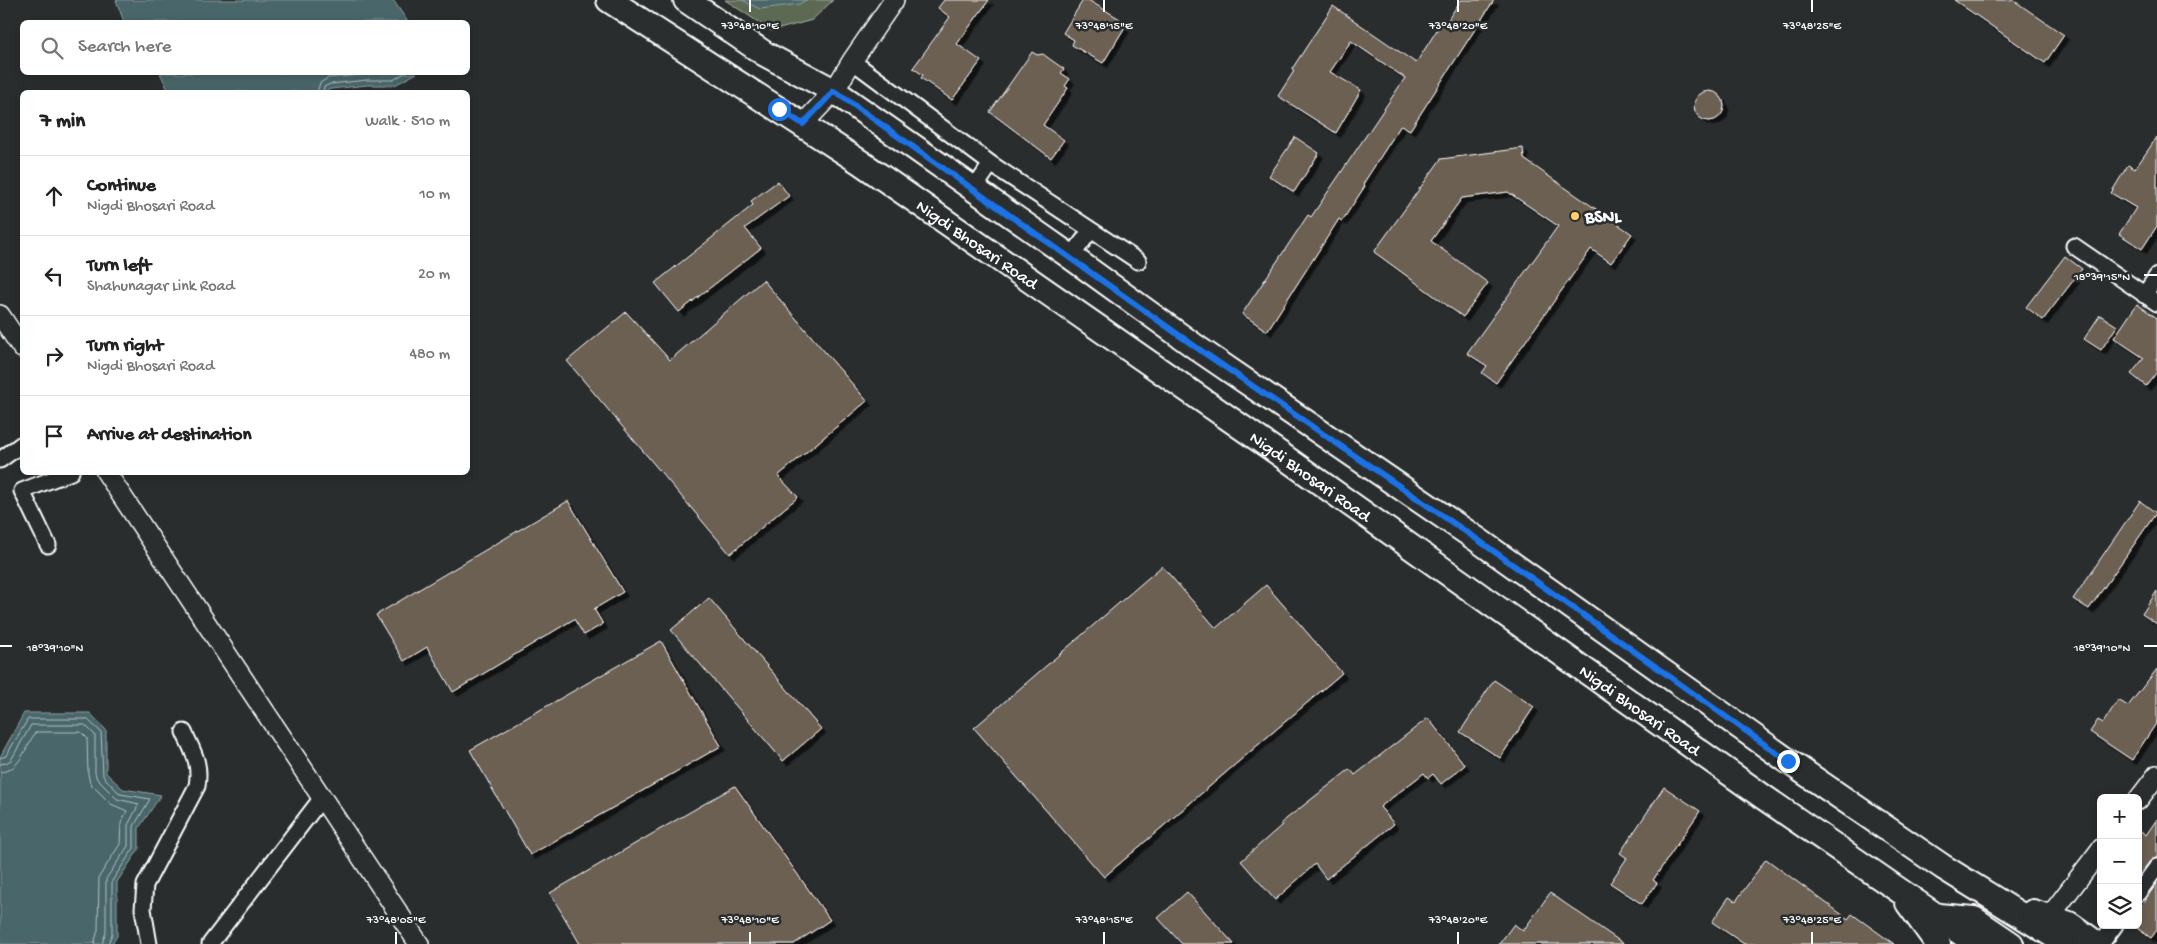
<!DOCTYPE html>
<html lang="en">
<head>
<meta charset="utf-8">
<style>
  body { margin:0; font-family:"Gochi Hand",sans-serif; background:#f6f6f6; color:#222 }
  .controls { position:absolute; right:15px; bottom:15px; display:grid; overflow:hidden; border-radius:8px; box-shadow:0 2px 8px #0003 }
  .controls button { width:45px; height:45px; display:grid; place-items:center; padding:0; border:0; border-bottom:1px solid #e0e0e0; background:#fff; color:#222; font:25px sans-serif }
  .stop { position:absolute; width:15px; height:15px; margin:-11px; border:4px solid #1a73e8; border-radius:50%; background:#fff }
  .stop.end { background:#1a73e8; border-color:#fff; box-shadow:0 1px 5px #0008 }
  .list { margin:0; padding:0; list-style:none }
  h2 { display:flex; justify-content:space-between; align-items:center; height:65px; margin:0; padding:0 20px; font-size:21px }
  h2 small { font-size:16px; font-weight:400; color:#767676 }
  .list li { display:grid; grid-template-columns:32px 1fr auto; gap:15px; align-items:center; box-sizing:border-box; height:80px; padding:0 20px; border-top:1px solid #e0e0e0 }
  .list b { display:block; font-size:19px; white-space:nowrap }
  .list p { margin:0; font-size:16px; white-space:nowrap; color:#767676 }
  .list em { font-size:16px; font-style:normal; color:#767676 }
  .icon { flex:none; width:28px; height:28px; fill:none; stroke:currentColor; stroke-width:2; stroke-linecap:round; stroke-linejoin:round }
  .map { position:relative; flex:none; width:2157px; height:944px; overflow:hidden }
  .search { position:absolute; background:#fff; box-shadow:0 2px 8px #0003; left:20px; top:20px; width:450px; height:55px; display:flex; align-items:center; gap:12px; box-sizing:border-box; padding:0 18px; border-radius:8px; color:#767676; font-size:19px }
  .panel { position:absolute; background:#fff; box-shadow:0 2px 8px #0003; left:20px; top:90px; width:450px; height:385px; border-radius:8px }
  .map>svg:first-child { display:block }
  .green { fill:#5c6b53; stroke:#aeb5a9 }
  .water { fill:#48666a; stroke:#91a3a6 }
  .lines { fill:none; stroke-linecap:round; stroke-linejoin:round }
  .shore { stroke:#b6c2c3; stroke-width:1 }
  .building { fill:#6c6153; stroke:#fff; filter:url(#shadow) }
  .minor-casing { stroke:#fff; stroke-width:19 }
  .tertiary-casing { stroke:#fff; stroke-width:22 }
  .primary-casing { stroke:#fff; stroke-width:28 }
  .minor { stroke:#2a2d2e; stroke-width:15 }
  .tertiary { stroke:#2a2d2e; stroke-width:19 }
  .primary { stroke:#2a2d2e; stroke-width:24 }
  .route { stroke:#1a73e8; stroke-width:6 }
  .ticks { fill:none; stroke:#fff; stroke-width:2 }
  .poi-dot { fill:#ffd166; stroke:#2a2d2e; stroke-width:2 }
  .labels { text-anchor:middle; stroke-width:5; stroke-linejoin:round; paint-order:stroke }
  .poi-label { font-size:18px; font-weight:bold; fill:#fff; stroke:#2a2d2e; text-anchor:start }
  .street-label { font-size:18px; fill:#fff; stroke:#2a2d2e }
  .ticks-label { font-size:12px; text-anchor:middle; fill:#fff; stroke:#2a2d2e; stroke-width:5; stroke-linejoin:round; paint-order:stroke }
</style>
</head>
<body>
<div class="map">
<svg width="2157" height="944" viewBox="0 0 2157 944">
  <defs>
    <filter id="shadow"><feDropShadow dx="4.5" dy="4.5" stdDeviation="0" flood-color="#0009"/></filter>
  </defs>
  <rect width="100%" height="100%" fill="#2a2d2e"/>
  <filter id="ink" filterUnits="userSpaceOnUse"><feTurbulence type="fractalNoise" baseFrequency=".02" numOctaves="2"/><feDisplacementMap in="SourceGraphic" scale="10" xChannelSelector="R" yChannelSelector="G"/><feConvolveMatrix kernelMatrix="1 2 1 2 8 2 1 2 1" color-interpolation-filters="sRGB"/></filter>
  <g filter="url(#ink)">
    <path class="green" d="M 725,0 L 833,0 L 812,20 L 772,31 Z"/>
    <path class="water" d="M 116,0 L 393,0 L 408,22 L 124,22 Z
      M 742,0 L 806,0 L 799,4 L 760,9 Z
      M 160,73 L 417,73 L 395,85 L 367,85 L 331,89 L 323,92 L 169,92 Z
      M 24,713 L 90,713 L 106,730 L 106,773 L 123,789 L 161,795 L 139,828 L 139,849 L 117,882 L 117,936 L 112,944 L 0,944 L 0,757 Z"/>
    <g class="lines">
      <path class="shore" d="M 317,92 L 320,83 L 328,78 L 394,72
        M 323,92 L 324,87 L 330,84 L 367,80 L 393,80 L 407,72
        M 0,758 L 6,756 L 28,719 L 87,719 L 101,732 L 103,776 L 120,794 L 150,799 L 134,826 L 134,848 L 112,881 L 112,934 L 108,944
        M 0,764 L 6,763 L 11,760 L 31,725 L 85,725 L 95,735 L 95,773 L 97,779 L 117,799 L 139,804 L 128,825 L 128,846 L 106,879 L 106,932 L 102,944
        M 0,772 C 21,771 25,746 36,732 L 81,732 L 87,738 L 88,774 L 90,783 L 111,804 L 127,811 L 121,823 L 120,844 L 99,877 L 98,930 L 94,944"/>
    </g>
    <path class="building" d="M 944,0 L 989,0 L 957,44 L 981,61 L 952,100 L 921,78 L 923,75 L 913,68 L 950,17 L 938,8 Z
      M 1083,0 L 1088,0 L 1120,19 L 1118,23 L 1125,27 L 1103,63 L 1072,45 L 1074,40 L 1063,33 Z
      M 1461,0 L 1494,0 L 1410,130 L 1401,125 L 1363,184 L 1365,186 L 1342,221 L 1339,219 L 1267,331 L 1242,314 L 1308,215 L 1311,217 L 1405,78 L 1351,41 L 1330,72 L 1361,90 L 1336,133 L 1278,96 L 1294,71 L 1292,69 L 1333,6 L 1416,63 L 1442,22 L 1445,24 Z
      M 1954,0 L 2013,0 L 2064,35 L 2045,63 Z
      M 1032,52 L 1037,55 L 1043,54 L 1051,60 L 1064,69 L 1061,73 L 1070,79 L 1065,86 L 1068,88 L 1043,125 L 1064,140 L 1051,158 L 990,112 Z
      M1694 106a15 15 0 1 1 30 0a15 15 0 1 1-30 0Z
      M 1295,137 L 1319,153 L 1294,192 L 1269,176 Z
      M 2157,137 L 2157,226 L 2142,249 L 2119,234 L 2136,208 L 2111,193 L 2128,165 L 2135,169 Z
      M 1523,148 L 1524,159 L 1632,234 L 1611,263 L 1591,249 L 1496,383 L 1482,373 L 1487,366 L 1467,353 L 1558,226 L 1508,192 L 1462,198 L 1431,241 L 1488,283 L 1463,317 L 1374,252 L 1441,159 Z
      M 778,181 L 789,196 L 745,228 L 761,248 L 679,312 L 655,283 L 753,205 L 751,201 Z
      M 2065,256 L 2082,269 L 2043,320 L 2026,307 Z
      M 763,280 L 867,401 L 778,476 L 798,497 L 730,554 L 567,361 L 626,312 L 670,360 Z
      M 2137,304 L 2157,318 L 2157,372 L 2146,386 L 2131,374 L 2144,358 L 2114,338 Z
      M 2100,315 L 2117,326 L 2101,350 L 2084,339 Z
      M 568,501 L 623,592 L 594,609 L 603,624 L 584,635 L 574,619 L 453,692 L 427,647 L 404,661 L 376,615 Z
      M 2140,501 L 2156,513 L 2089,609 L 2073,599 Z
      M 1162,566 L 1216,628 L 1266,585 L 1342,673 L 1104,877 L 974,728 Z
      M 2157,591 L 2157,624 L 2142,614 Z
      M 709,598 L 821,729 L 783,761 L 671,630 Z
      M 661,641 L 721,746 L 530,855 L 470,750 Z
      M 2157,669 L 2157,722 L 2132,760 L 2090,732 L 2098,720 L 2103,723 L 2118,700 L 2128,706 Z
      M 1494,680 L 1534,707 L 1500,758 L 1460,732 Z
      M 1428,718 L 1465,765 L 1441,784 L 1433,774 L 1428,778 L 1424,773 L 1380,807 L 1394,824 L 1326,879 L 1315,864 L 1275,900 L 1241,861 L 1282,825 L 1281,823 L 1350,769 L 1355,775 Z
      M 735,786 L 830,920 L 794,944 L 580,944 L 550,893 Z
      M 1664,787 L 1700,811 L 1653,880 L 1657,883 L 1642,904 L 1610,883 L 1627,858 L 1620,853 Z
      M 2157,819 L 2157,858 L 2150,861 L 2138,877 L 2138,829 L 2146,835 Z
      M 1766,859 L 1848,919 L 1852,914 L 1894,944 L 1744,944 L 1712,922 L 1729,897 L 1736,901 Z
      M 2157,883 L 2157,930 L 2151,938 L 2138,929 L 2138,910 Z
      M 1187,892 L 1234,944 L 1182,944 L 1158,918 Z
      M 1550,893 L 1624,944 L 1499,944 L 1514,924 L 1523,931 Z"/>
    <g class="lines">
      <defs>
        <path id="minor" d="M 852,61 L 991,164 L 1138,261
          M 974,189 L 991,164
          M 2074,246 L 2157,303
          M 1071,257 L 1091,230
          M 2144,295 L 2157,276
          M 0,460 L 22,444
          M 48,545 L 22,491 L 71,472
          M 2138,893 L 2157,867
          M 149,944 L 143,909 L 145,885 L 197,786 C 201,763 193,752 184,732
          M 210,944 L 321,799
          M 2101,944 L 2115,925"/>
        <path id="tertiary" d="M 803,124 L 834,91 L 852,61 L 894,0
          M 0,315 L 22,348
          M 106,472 L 419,944
          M 2138,800 L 2157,775
          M 2050,916 L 2101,849"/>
        <g id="primary">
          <path id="s1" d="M 609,0 L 860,162 L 1280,454 L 1762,796 L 1977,944"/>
          <path d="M 686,0 L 765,54 L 834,91 L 1071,257 L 1200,350 L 1478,540 L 1788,761 L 1943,867 L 2067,944"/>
          <path d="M 1908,903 L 1938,944"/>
          <path d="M 2033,912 L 2069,924 L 2097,944"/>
          <path d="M 1938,916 L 1974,919 L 2011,944"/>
        </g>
      </defs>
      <use href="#minor" class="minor-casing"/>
      <use href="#tertiary" class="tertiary-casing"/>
      <use href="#primary" class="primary-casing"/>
      <use href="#minor" class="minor"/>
      <use href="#tertiary" class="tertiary"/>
      <use href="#primary" class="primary"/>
    </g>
  </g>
  <g class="lines" filter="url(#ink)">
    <path class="route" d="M 779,109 L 803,124 L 834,91 L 1200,350 L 1478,540 L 1788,761"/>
  </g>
  <path class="ticks" d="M 750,0 L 750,12M 1104,0 L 1104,12M 1458,0 L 1458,12M 1812,0 L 1812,12M 2144,275 L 2157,275M 0,646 L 12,646M 2144,646 L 2157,646M 396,932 L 396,944M 750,932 L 750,944M 1104,932 L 1104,944M 1458,932 L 1458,944M 1812,932 L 1812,944"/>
  <circle class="poi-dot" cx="1575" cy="216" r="5"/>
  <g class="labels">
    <g class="poi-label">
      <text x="1585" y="222">BSNL</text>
    </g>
    <g class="street-label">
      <text dy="6" stroke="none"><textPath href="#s1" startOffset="442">Nigdi Bhosari Road</textPath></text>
      <text dy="6" stroke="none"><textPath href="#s1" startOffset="848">Nigdi Bhosari Road</textPath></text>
      <text dy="6" stroke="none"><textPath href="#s1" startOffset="1252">Nigdi Bhosari Road</textPath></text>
    </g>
  </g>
  <g class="ticks-label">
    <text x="750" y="29">73°48'10"E</text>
    <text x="1104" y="29">73°48'15"E</text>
    <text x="1458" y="29">73°48'20"E</text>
    <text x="1812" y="29">73°48'25"E</text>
    <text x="2102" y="280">18°39'15"N</text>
    <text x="55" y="651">18°39'10"N</text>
    <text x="2102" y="651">18°39'10"N</text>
    <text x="396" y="923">73°48'05"E</text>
    <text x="750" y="923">73°48'10"E</text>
    <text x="1104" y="923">73°48'15"E</text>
    <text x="1458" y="923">73°48'20"E</text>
    <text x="1812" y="923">73°48'25"E</text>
  </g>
</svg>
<div class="controls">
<button>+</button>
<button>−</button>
<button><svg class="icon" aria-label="layers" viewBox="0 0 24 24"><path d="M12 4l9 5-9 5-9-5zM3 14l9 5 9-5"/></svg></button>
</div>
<div class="stop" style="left:779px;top:109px"></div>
<div class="stop end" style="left:1788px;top:761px"></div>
<div class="search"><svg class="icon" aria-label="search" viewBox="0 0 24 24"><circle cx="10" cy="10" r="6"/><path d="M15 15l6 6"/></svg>Search here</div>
<section class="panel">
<h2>7 min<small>Walk · 510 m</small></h2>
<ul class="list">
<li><svg class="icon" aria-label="ahead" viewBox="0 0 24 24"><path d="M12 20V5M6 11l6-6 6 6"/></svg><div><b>Continue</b><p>Nigdi Bhosari Road</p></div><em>10 m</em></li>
<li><svg class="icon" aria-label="left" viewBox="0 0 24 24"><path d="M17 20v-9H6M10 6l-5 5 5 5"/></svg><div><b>Turn left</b><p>Shahunagar Link Road</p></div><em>20 m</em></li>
<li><svg class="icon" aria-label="right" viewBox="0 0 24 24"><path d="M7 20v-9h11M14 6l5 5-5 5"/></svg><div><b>Turn right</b><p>Nigdi Bhosari Road</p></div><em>480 m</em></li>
<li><svg class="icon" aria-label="arrive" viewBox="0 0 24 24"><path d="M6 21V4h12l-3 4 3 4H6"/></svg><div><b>Arrive at destination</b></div></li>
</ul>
</section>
</div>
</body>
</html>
